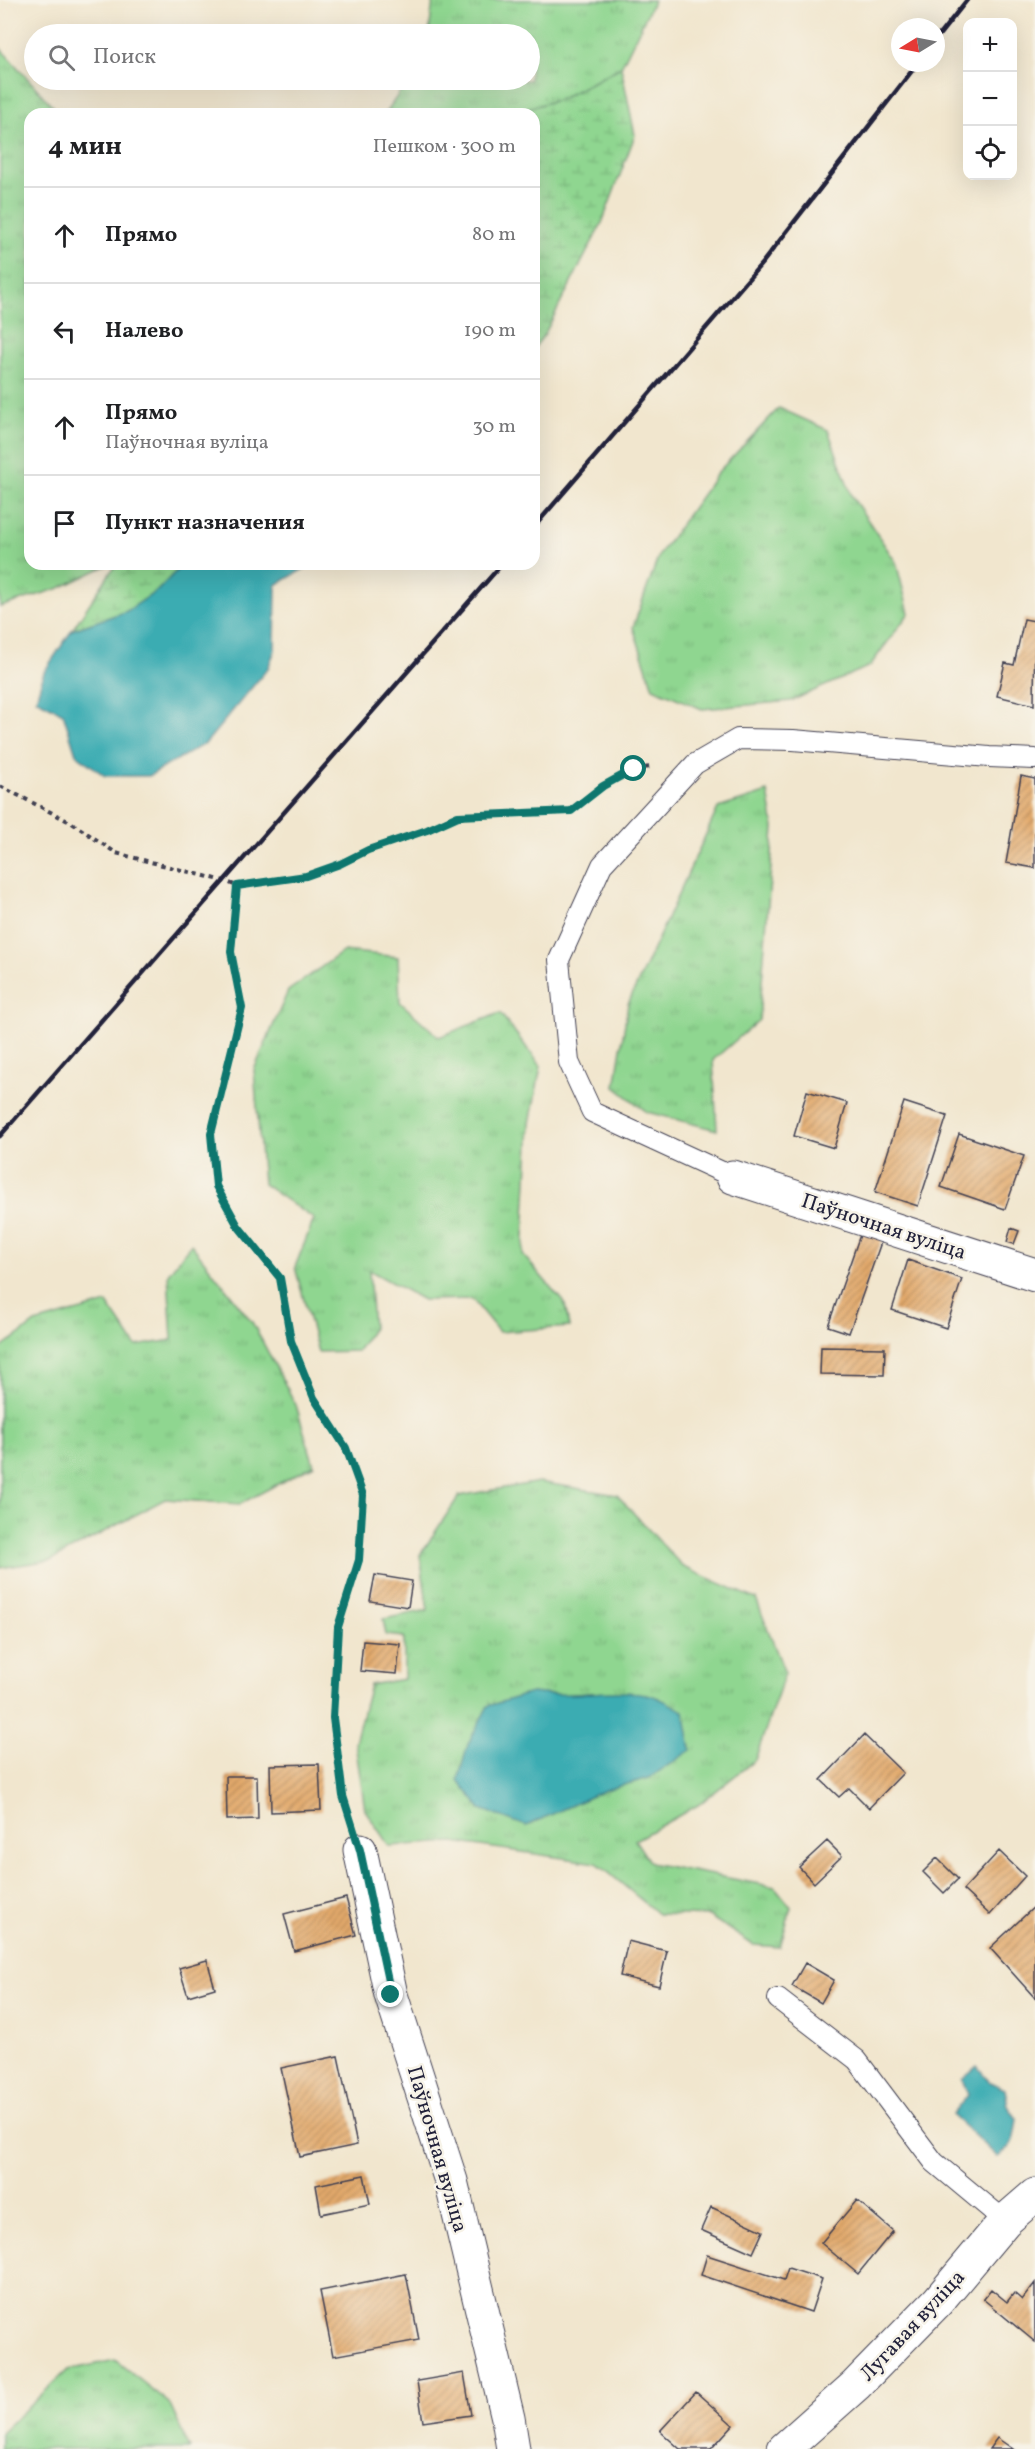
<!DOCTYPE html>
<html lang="ru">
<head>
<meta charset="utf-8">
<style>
  body { margin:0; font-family:Vollkorn,serif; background:#f6f6f6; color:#202124 }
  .controls { position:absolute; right:18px; top:18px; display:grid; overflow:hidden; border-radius:12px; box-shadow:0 6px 24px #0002 }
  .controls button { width:54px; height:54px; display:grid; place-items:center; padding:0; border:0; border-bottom:2px solid #e0e0e0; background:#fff; color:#202124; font:30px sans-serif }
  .compass { position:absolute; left:891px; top:18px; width:54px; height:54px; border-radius:50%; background:#fff; box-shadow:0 6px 24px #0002; rotate:260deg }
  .stop { position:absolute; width:18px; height:18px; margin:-14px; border:4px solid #0f766e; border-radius:50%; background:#fff }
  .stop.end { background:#0f766e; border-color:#fff; box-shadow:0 2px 6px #0008 }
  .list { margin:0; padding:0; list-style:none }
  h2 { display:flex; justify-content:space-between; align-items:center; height:78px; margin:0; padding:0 24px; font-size:26px }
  h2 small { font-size:20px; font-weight:400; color:#757577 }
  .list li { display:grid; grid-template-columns:39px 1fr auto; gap:18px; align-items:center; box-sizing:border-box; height:96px; padding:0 24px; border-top:2px solid #e0e0e0 }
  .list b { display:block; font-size:22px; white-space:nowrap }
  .list p { margin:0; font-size:20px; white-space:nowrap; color:#757577 }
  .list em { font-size:20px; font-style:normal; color:#757577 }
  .icon { flex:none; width:33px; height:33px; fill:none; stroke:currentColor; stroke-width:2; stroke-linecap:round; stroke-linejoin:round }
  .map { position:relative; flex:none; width:1035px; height:2449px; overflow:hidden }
  .search { position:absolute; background:#fff; box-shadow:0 6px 24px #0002; left:24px; top:24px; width:516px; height:66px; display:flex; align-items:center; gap:15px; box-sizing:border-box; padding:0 21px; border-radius:33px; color:#757577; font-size:22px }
  .panel { position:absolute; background:#fff; box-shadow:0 6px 24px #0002; left:24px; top:108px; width:516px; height:462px; border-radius:18px }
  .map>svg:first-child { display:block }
  .grass { fill:url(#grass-tufts); stroke:#587c66; stroke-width:1.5; fill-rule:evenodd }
  .wetland { fill:url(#wetland-marsh); stroke:#587c66; stroke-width:1.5 }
  .water { fill:#3aacb2; stroke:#2e6776; stroke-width:1.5 }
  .building { fill:url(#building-hatch) }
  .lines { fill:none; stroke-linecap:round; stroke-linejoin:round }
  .lane-casing { stroke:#413f51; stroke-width:22 }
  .street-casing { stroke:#413f51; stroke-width:35 }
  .path { stroke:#413f51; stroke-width:4; stroke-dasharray:4.5 4.5; stroke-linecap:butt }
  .lane { stroke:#fff; stroke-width:20 }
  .street { stroke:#fff; stroke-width:33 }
  .rail { stroke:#22223b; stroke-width:4.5 }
  .route { stroke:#0f766e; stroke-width:8 }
  .labels { text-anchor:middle; stroke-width:5; stroke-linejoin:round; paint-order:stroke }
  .street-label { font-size:21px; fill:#22223b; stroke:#f7f3e8 }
</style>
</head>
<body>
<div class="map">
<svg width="1035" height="2449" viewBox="0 0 1035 2449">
  <defs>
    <pattern id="grass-tufts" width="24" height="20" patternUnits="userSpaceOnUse" patternTransform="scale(1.5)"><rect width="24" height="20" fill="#8fd690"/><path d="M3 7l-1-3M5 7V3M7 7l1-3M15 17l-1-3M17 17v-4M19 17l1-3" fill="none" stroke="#7bb77d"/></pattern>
    <pattern id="wetland-marsh" width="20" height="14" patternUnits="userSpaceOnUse" patternTransform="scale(1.5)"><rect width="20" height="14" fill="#8fd690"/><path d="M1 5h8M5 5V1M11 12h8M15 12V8" fill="none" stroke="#7bb77d"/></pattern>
    <pattern id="building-hatch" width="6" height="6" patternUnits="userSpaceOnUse" patternTransform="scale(1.5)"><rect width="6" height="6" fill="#e2a96a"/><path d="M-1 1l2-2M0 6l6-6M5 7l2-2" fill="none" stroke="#b78958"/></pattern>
  </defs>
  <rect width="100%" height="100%" fill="#f7f3e8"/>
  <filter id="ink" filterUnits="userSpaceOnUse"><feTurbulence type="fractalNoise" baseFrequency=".0167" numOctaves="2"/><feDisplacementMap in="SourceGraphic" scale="12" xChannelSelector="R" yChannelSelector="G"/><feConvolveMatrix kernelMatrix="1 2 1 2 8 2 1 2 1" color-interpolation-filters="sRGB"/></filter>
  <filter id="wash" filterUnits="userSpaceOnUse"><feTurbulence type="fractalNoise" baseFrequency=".008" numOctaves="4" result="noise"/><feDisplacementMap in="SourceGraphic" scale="24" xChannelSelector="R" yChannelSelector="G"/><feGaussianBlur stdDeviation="1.35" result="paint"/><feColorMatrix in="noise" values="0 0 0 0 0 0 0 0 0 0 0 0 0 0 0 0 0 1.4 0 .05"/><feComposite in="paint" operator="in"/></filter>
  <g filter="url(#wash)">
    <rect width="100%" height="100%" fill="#f1e6ce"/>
    <path class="grass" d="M 433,0 L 654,0 L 621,67 L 561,99 L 507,114 L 385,114 L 408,80 L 530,80 L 530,34 L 429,34 Z
      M 0,48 L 60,114 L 30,114 L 30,564 L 110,564 L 60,588 L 0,607 Z
      M 779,408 L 828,430 L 852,497 L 896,562 L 909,613 L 870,666 L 791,701 L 702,709 L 653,688 L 633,627 L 659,555 L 719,471 Z
      M 768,792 L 774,828 L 759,1020 L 713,1060 L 717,1130 L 647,1112 L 615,1087 L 628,1004 L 718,808 Z
      M 344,951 L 398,957 L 400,1002 L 439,1037 L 500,1013 L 541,1066 L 530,1123 L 523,1255 L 565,1304 L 569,1327 L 499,1332 L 472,1299 L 423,1300 L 369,1270 L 373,1328 L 357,1351 L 318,1352 L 295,1267 L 314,1219 L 263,1184 L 254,1070 L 288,991 Z
      M 191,1244 L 252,1322 L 296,1405 L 314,1465 L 240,1504 L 165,1499 L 52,1560 L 0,1568 L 0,1349 L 35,1323 L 107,1303 L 136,1346 L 172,1340 L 168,1274 Z
      M 539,1482 L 617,1495 L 683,1567 L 756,1599 L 785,1673 L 755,1760 L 698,1805 L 635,1840 L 650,1863 L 775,1887 L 791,1907 L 780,1947 L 753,1945 L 709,1916 L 658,1914 L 597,1863 L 453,1842 L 389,1846 L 365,1810 L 355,1742 L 370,1685 L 404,1679 L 404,1637 L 386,1635 L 383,1619 L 428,1610 L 420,1555 L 459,1496 ZM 531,1693 L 556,1696 L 590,1693 L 648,1694 L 649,1778 L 605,1790 L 526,1826 Z
      M 115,2360 L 169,2403 L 190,2449 L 0,2449 L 0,2433 L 68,2370 Z"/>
    <path class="wetland" d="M 621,67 L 635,135 L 602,223 L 544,335 L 534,348 L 534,114 L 507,114 L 561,99 Z
      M 116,564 L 183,564 L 158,590 L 127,611 L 72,630 Z"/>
    <path class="water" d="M 183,564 L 309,564 L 309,566 L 276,585 L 275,650 L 268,668 L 206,743 L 149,776 L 105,776 L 76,754 L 63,713 L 36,699 L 44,672 L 72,630 L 127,611 L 158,590 Z
      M 531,1693 C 569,1698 608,1688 646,1694 C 659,1696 673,1706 684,1711 L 691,1750 L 649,1778 L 605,1790 L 526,1826 L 481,1809 L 458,1780 L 468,1744 L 488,1706 Z
      M 977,2066 L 990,2082 L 1005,2089 L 1008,2106 L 1017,2119 C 1014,2139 1015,2145 998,2157 L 952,2115 L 968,2095 L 962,2079 Z"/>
    <g id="blocks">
      <path class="building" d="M 1024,619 L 1035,621 L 1034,705 L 997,696 L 1005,663 L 1014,665 Z
        M 1021,776 L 1035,779 L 1035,868 L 1006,863 Z
        M 807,1091 L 847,1103 L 834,1148 L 794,1136 Z
        M 904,1102 L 947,1116 L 918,1206 L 875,1192 Z
        M 959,1134 L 1024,1156 L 1005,1209 L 941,1187 Z
        M 1011,1228 L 1019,1231 L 1014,1244 L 1007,1242 Z
        M 885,1231 L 849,1333 L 828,1326 L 860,1235 Z
        M 908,1260 L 962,1279 L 946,1328 L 892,1310 Z
        M 821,1347 L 885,1348 L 884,1375 L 820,1374 Z
        M 375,1575 L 412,1581 L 408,1607 L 370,1601 Z
        M 363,1641 L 400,1644 L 397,1674 L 360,1671 Z
        M 864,1735 L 903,1773 L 869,1808 L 849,1788 L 839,1797 L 821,1780 Z
        M 319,1764 L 321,1810 L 271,1812 L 270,1765 Z
        M 226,1776 L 257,1776 L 258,1819 L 227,1820 Z
        M 827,1841 L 842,1856 L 814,1883 L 799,1867 Z
        M 999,1851 L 1025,1876 L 990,1915 L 963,1890 Z
        M 937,1858 L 958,1879 L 944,1893 L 923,1872 Z
        M 346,1898 L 356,1935 L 294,1951 L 284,1914 Z
        M 1035,1906 L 1035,1998 L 990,1948 Z
        M 628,1941 L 667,1951 L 659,1986 L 620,1976 Z
        M 207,1960 L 215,1988 L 188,1996 L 179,1968 Z
        M 805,1963 L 834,1980 L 821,2003 L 792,1986 Z
        M 338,2056 L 357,2145 L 300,2157 L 281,2068 Z
        M 364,2175 L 370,2204 L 321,2214 L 316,2185 Z
        M 857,2200 L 893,2231 L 858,2274 L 821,2243 Z
        M 711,2207 L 763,2231 L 753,2253 L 701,2230 Z
        M 707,2255 L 784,2280 L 788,2268 L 822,2279 L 811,2312 L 701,2275 Z
        M 406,2274 L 419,2340 L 333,2356 L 320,2291 Z
        M 1035,2283 L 1035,2342 L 983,2299 L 991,2289 L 1007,2302 L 1014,2293 L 1022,2300 Z
        M 464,2373 L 471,2415 L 423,2422 L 417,2381 Z
        M 696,2392 L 733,2425 L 711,2449 L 680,2449 L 660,2431 Z
        M 997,2438 L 1013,2449 L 989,2449 Z"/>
    </g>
  </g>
  <g filter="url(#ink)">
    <use href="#blocks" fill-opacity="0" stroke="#413f51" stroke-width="1.5"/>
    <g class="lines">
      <defs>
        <path id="lane" d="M 733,1177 L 592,1112 L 569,1062 L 559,960 L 602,865 L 695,764 L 738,739 L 793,740 L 989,757 L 1035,759
          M 778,1999 L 857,2060 L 934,2162 L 1005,2221"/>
        <path id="street" d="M 733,1177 L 1035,1275
          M 360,1850 L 391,1995 L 451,2181 L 508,2418 L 513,2449
          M 784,2449 L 856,2385 L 938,2301 L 1005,2221 L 1035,2195"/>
      </defs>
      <use href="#lane" class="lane-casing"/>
      <use href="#street" class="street-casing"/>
      <path class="path" d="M 0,786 L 72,823 L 116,853 L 224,881 L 237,886 L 306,876 L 340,864 L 368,850 L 427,830 L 458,816 L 571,811 L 603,786 L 634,769 L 652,767
        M 237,886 L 231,953 L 242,1008 L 211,1134 L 216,1186 L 238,1226 L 280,1278 L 291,1341 L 314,1398 L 346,1448 L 363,1495 L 359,1560 L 338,1627 L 333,1718 L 343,1796 L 350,1818"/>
      <use href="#lane" class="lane"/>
      <use href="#street" class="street"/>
      <path class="rail" d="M 936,39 L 967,0
        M 534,527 L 763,262 L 918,63
        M 0,1136 L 502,564"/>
    </g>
  </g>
  <g class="lines" filter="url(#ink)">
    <path class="route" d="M 391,1995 L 360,1850 L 343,1796 L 333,1718 L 338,1627 L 359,1560 L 363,1495 L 346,1448 L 314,1398 L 291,1341 L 280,1278 L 238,1226 L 216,1186 L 211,1134 L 242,1008 L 231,952 L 237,886 L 306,876 L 340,864 L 368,850 L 427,830 L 458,816 L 571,811 L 603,786 L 634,769"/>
  </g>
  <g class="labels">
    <g class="street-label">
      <text transform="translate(884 1226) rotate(18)" y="7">Паўночная вуліца</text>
      <text transform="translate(438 2149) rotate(74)" y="7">Паўночная вуліца</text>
      <text transform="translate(912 2325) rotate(-47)" y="7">Лугавая вуліца</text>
    </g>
  </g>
</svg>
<div class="controls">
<button>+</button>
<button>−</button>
<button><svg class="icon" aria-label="locate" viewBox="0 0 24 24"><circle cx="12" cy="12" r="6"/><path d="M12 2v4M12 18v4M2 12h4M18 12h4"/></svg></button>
</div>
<svg class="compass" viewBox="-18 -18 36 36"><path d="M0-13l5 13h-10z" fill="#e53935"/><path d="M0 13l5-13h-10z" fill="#757577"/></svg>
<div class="stop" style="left:634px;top:769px"></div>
<div class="stop end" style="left:391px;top:1995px"></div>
<div class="search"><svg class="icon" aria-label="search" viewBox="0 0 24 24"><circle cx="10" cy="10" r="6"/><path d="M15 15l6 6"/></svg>Поиск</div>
<section class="panel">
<h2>4 мин<small>Пешком · 300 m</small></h2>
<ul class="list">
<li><svg class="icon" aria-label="ahead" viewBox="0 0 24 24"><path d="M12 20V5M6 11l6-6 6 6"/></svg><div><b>Прямо</b></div><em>80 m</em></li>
<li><svg class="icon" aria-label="left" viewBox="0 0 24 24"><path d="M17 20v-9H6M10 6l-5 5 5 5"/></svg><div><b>Налево</b></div><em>190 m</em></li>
<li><svg class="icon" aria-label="ahead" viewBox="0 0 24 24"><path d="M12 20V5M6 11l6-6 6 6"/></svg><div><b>Прямо</b><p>Паўночная вуліца</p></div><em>30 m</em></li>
<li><svg class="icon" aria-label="arrive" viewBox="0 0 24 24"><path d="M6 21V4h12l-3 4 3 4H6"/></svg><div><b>Пункт назначения</b></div></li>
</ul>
</section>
</div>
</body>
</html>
